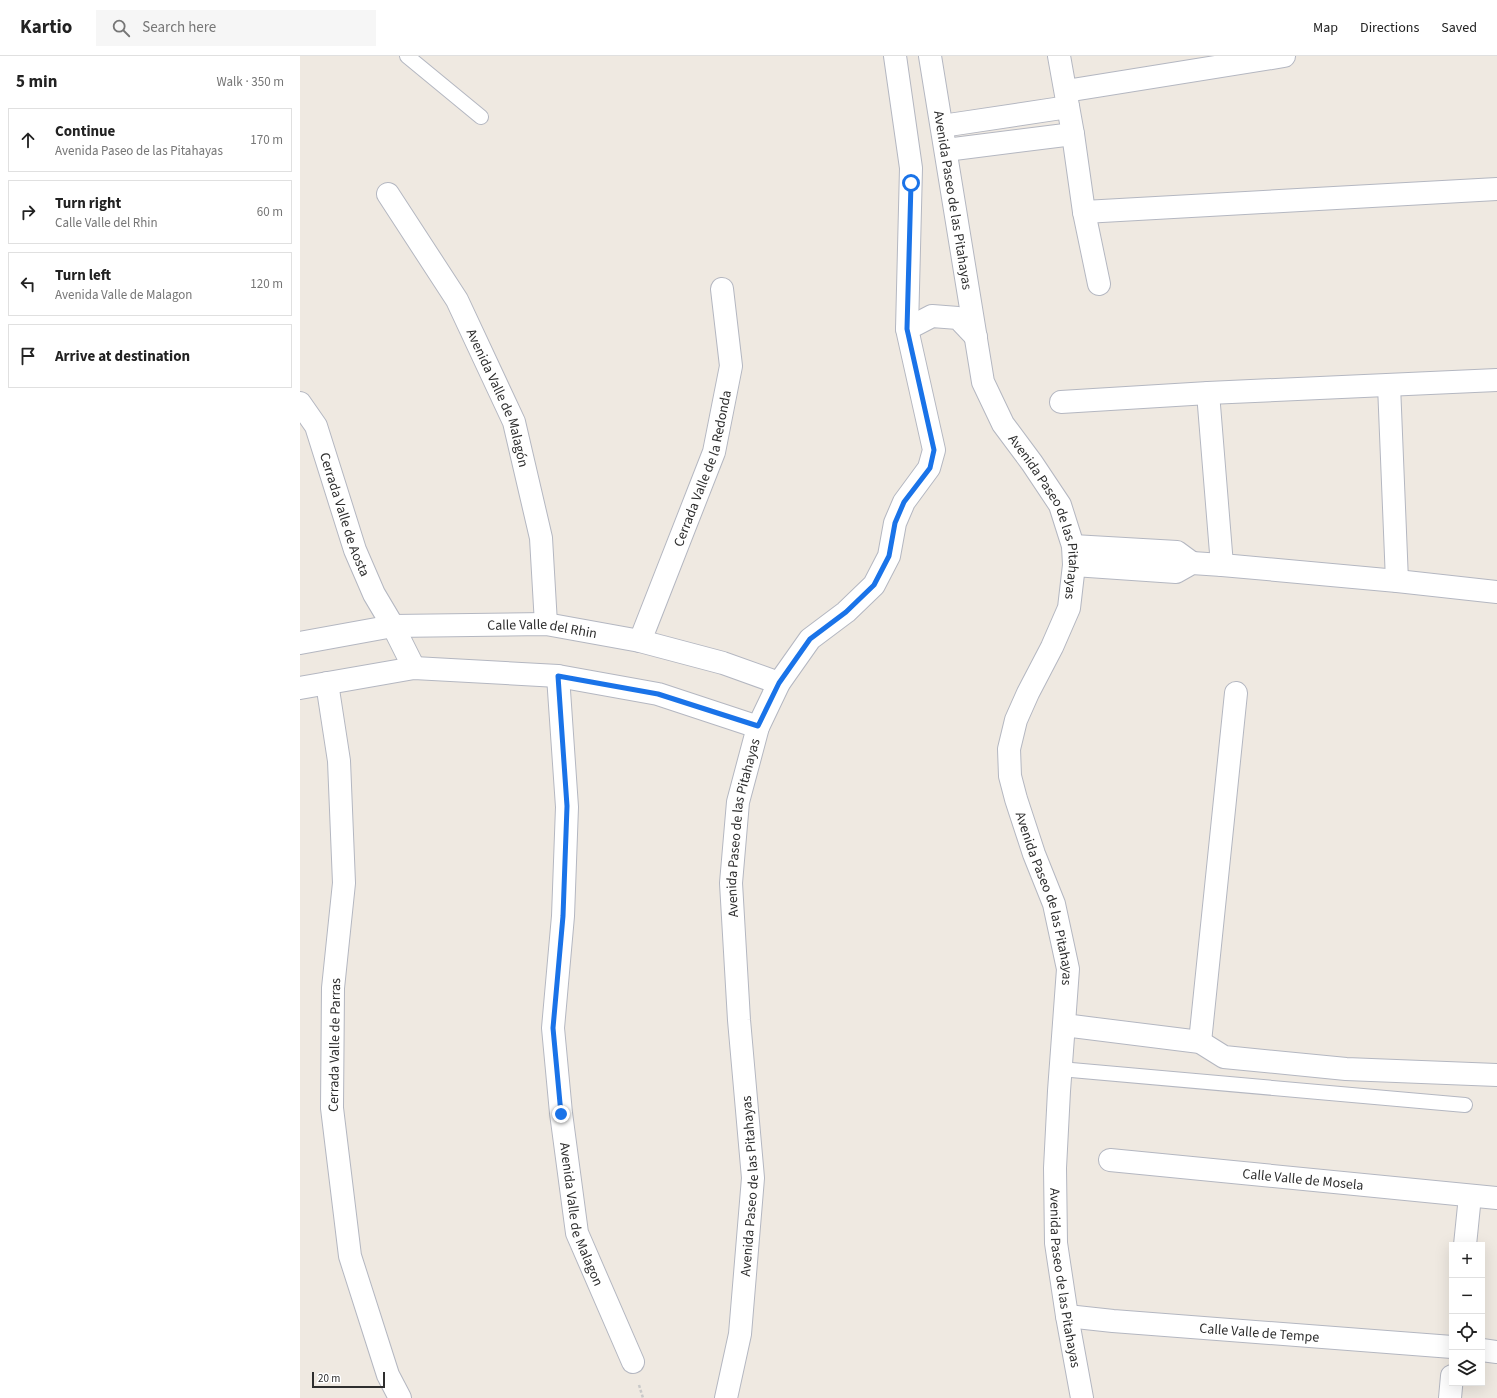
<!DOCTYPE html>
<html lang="en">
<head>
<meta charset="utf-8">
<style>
  body { margin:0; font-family:"Source Sans 3",sans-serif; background:#f6f6f6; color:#222 }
  .controls { position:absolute; right:12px; bottom:12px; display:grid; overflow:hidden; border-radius:0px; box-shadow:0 4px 16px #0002 }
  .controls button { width:36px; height:36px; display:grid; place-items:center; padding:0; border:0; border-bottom:1px solid #e0e0e0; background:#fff; color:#222; font:20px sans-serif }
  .scale { position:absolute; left:12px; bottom:10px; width:73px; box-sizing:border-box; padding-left:4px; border:2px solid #2e2e2e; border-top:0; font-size:11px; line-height:14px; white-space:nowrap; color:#2e2e2e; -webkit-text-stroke:3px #fff; paint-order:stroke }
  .stop { position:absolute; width:12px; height:12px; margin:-9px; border:3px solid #1a73e8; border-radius:50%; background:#fff }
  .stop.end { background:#1a73e8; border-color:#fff; box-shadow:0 1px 4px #0008 }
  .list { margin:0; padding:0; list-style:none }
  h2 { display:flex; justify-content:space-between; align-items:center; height:52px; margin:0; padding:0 16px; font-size:17px }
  h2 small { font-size:13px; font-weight:400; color:#767676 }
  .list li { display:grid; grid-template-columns:26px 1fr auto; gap:12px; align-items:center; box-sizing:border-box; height:64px; margin:0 8px 8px; padding:0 8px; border:1px solid #e0e0e0; border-radius:0px }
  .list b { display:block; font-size:15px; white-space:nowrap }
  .list p { margin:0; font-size:13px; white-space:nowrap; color:#767676 }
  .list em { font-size:13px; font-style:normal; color:#767676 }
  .icon { flex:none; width:22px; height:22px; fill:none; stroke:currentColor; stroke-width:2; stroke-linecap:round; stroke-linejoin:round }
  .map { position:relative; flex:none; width:1197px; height:1342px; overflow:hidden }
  header { display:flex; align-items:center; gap:24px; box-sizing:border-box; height:56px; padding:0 20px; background:#fff; border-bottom:1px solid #e0e0e0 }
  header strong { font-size:19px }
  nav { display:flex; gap:22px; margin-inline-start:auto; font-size:14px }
  .search { width:280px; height:36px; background:#f6f6f6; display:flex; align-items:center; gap:10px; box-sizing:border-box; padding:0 14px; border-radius:0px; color:#767676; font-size:15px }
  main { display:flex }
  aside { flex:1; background:#fff }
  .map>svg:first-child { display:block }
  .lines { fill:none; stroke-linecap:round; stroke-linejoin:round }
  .lane-casing { stroke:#b4b7c1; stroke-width:16 }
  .street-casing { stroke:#b4b7c1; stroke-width:24 }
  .secondary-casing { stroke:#b4b7c1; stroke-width:24 }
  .path { stroke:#c9c9c9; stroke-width:2.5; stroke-dasharray:3 2; stroke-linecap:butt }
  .lane { stroke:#fff; stroke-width:14 }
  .street { stroke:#fff; stroke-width:22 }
  .secondary { stroke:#fff; stroke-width:22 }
  .route { stroke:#1a73e8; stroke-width:5 }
  .labels { text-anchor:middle; stroke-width:3; stroke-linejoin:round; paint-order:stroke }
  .street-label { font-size:14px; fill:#2e2e2e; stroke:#fff }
</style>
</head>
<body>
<header>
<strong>Kartio</strong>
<div class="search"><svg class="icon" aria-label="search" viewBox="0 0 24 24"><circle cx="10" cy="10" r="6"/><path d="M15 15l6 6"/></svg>Search here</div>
<nav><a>Map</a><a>Directions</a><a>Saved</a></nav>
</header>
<main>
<aside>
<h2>5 min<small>Walk · 350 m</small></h2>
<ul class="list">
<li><svg class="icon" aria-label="ahead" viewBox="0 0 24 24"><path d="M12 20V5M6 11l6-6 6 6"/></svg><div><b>Continue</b><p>Avenida Paseo de las Pitahayas</p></div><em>170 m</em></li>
<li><svg class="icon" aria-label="right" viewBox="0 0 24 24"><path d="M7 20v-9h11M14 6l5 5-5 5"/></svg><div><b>Turn right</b><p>Calle Valle del Rhin</p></div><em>60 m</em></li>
<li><svg class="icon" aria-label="left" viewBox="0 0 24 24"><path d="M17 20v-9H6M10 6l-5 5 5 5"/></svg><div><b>Turn left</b><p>Avenida Valle de Malagon</p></div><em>120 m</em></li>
<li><svg class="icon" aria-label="arrive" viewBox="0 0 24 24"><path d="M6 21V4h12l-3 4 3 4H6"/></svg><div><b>Arrive at destination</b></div></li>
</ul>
</aside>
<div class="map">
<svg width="1197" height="1342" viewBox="0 0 1197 1342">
  <rect width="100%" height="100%" fill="#efe9e1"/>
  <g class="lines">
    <defs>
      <path id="lane" d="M 107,0 L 181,61
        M 760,1013 L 1165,1049"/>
      <g id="street">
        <path d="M 759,0 L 773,78 L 784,156 L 799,228"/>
        <path d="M 766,35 L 984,0"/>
        <path d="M 642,70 L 768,51"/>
        <path d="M 646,94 L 773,78"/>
        <path id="s1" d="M 88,138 L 157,244 L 214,366 L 241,482 L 246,568"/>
        <path d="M 784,156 L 1197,133"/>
        <path d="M 1089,329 L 1097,525"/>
        <path d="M 908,337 L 922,509"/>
        <path d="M 761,346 L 908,337 L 1197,324"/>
        <path id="s2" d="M 0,347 L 16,370 L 55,494 L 74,538 L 93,570 L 114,612"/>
        <path d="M 773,490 L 877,496 L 892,507"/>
        <path d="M 774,509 L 876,516 L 892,507 L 922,509 L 1097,525 L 1197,536"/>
        <path id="s3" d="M 340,585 L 414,396 L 431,310 L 422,233"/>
        <path id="s4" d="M 0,587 L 93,570 L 246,568 L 340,585 L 423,607 L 479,627"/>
        <path id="s5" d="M 258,620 L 267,751 L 263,860 L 253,972 L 261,1057 L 277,1177 L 333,1306"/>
        <path d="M 27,627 L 39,705 L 44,827 L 33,932 L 32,1052 L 50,1200 L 88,1319 L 100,1342"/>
        <path d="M 0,632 L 114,612 L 258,620 L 358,638 L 458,671"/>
        <path d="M 764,969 L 900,986 L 924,1001 L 1046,1013 L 1197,1019"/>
        <path d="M 900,986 L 936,637"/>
        <path id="s6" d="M 810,1104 L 1197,1142"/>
        <path d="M 1165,1189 L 1170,1140"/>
        <path id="s7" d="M 767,1260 L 813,1265 L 1152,1291"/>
        <path d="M 1182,1294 L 1197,1296"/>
        <path d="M 1150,1342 L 1152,1320"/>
      </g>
      <g id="secondary">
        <path id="s8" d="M 630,0 L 683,326 L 703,368 L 732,407 L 760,449 L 773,490 L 774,509 L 769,552 L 752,591 L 728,637 L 716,664 L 709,693 L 710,720 L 716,743 L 734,798 L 754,848 L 768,913 L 759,1035 L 755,1112 L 756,1187 L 767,1260 L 782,1342"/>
        <path d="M 607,273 L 632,260 L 658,262 L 676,281"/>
        <path id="s9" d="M 426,1342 L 440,1278 L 453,1122 L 439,964 L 431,827 L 438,746 L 458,671 L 479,627 L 510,583 L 546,556 L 574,529 L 589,500 L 595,467 L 604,446 L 629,412 L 634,394 L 607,273 L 611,112 L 595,0"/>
      </g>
    </defs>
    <use href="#lane" class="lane-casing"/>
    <use href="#street" class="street-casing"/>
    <use href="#secondary" class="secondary-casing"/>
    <path class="path" d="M 339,1329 L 343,1342"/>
    <use href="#lane" class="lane"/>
    <use href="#street" class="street"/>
    <use href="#secondary" class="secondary"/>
  </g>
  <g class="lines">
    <path class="route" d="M 261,1058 L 253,972 L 263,860 L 267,750 L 258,620 L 358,638 L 458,670 L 479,627 L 510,583 L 546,556 L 574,529 L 589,500 L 595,467 L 604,446 L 630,412 L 634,394 L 607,273 L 611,127"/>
  </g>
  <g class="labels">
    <g class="street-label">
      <text dy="5" stroke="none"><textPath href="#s8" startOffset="146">Avenida Paseo de las Pitahayas</textPath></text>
      <text dy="5" stroke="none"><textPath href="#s1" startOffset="233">Avenida Valle de Malagón</textPath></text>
      <text dy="5" stroke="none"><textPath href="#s3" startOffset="184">Cerrada Valle de la Redonda</textPath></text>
      <text dy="5" stroke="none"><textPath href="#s2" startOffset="121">Cerrada Valle de Aosta</textPath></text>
      <text dy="5" stroke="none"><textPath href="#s8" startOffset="482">Avenida Paseo de las Pitahayas</textPath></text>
      <text dy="5" stroke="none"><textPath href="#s4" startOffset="244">Calle Valle del Rhin</textPath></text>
      <text dy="5" stroke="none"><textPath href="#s9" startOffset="574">Avenida Paseo de las Pitahayas</textPath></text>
      <text dy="5" stroke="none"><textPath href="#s8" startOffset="890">Avenida Paseo de las Pitahayas</textPath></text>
      <text transform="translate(34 989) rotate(-89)" y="5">Cerrada Valle de Parras</text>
      <text dy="5" stroke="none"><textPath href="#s6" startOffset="194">Calle Valle de Mosela</textPath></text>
      <text dy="5" stroke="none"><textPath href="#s9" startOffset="214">Avenida Paseo de las Pitahayas</textPath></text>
      <text dy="5" stroke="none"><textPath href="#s5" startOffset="542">Avenida Valle de Malagon</textPath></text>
      <text dy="5" stroke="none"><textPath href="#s8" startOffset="1274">Avenida Paseo de las Pitahayas</textPath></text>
      <text dy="5" stroke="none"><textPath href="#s7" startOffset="193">Calle Valle de Tempe</textPath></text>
    </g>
  </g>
</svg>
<div class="controls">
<button>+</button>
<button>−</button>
<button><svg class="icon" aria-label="locate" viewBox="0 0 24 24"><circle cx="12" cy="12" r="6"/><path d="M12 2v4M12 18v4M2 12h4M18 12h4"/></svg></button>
<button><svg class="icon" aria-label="layers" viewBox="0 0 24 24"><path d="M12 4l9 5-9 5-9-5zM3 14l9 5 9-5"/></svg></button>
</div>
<div class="scale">20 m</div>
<div class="stop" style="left:611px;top:127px"></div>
<div class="stop end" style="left:261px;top:1058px"></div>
</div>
</main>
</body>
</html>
